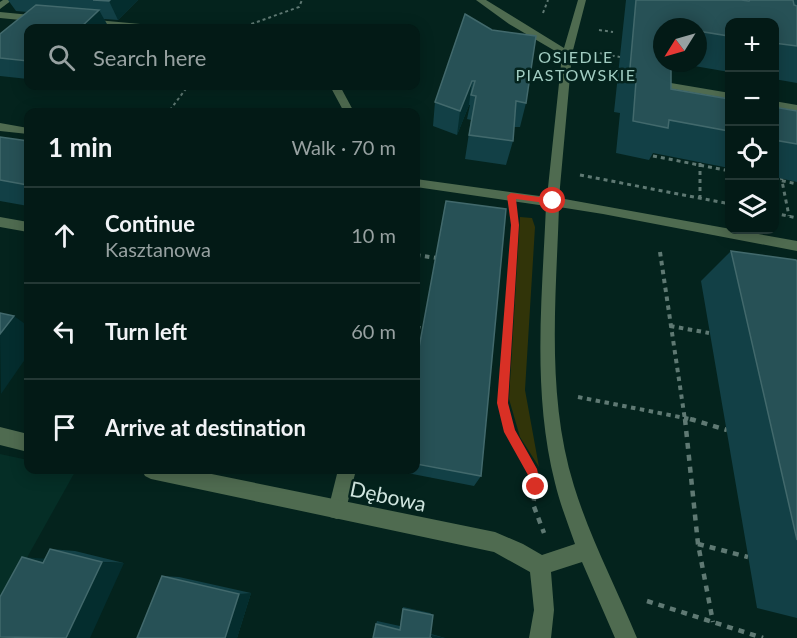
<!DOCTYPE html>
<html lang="en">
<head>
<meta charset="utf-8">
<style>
  body { margin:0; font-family:Lato,sans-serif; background:#0d231f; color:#f1f3f6 }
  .controls { position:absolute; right:18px; top:18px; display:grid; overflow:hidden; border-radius:12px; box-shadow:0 3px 15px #0003 }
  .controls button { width:54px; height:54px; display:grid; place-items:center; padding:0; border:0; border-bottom:2px solid #243835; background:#031a16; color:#f1f3f6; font:30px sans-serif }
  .compass { position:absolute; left:653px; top:18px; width:54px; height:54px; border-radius:50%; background:#031a16; box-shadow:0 3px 15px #0003; rotate:233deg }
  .stop { position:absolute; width:18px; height:18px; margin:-14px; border:4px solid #d93025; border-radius:50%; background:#fff }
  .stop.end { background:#d93025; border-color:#fff; box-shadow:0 2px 6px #0008 }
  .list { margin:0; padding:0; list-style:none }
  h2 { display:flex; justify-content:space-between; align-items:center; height:78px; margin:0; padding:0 24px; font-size:26px }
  h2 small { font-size:20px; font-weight:400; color:#97a1a1 }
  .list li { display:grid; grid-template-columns:39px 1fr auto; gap:18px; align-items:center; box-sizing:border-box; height:96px; padding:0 24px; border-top:2px solid #243835 }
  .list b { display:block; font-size:22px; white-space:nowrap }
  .list p { margin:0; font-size:20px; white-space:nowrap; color:#97a1a1 }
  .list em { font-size:20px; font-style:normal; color:#97a1a1 }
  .icon { flex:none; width:33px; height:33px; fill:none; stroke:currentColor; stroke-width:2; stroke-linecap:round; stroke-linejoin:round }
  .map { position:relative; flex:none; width:797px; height:638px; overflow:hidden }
  .search { position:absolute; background:#031a16; box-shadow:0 3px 15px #0003; left:24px; top:24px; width:396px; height:66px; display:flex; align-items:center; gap:15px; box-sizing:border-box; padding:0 21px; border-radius:12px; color:#97a1a1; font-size:22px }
  .panel { position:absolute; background:#031a16; box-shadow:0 3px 15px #0003; left:24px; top:108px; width:396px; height:366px; border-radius:12px }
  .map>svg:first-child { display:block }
  .built { fill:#052e26 }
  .green { fill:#313409 }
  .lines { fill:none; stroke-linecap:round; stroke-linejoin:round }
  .path-far3 { stroke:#5f7973; stroke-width:2; stroke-dasharray:3 3; stroke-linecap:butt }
  .path-far2 { stroke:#5f7973; stroke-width:3; stroke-dasharray:4 4; stroke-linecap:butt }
  .path-far1 { stroke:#5f7973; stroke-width:4; stroke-dasharray:4.5 4.5; stroke-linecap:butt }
  .path { stroke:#5f7973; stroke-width:4.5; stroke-dasharray:6 6; stroke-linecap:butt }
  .lane { fill:#4f6b50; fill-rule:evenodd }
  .street { fill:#4f6b50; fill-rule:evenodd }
  .wall { fill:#124046 }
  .shaded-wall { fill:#042d2e }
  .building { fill:#275156; stroke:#42696c; stroke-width:1.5 }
  .route { fill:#d93025 }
  .labels { text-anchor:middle; stroke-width:5; stroke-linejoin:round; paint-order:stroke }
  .far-neighbourhood-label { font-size:16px; letter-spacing:1.5px; fill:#a2cdc2; stroke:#04231d }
  .near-street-label { font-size:21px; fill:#d1e6e0; stroke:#04231d }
</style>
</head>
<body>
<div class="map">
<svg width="797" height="638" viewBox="0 0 797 638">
  <rect width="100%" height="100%" fill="#04231d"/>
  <path class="built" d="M 0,454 L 28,460 L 28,470 L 76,470 L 0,606 Z"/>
  <path class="green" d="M 520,217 L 532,218 L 535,227 L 525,390 L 539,467 L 520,437 L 509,399 Z"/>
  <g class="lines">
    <path class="path-far3" d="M 543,13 L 548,0
      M 240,28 L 299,7 L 302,0
      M 599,30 L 613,32
      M 594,52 L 625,58
      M 170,110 L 188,86"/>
    <path class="path-far2" d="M 168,112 L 171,108
      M 653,156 L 730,171
      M 700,163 L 700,198
      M 580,175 L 730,204
      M 781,176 L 789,216
      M 774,179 L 797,184
      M 774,213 L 797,218
      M 513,247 L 515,221"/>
    <path class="path-far1" d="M 660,252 L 685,420
      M 416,255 L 437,258
      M 670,326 L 709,333
      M 416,327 L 424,329
      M 578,397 L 695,420
      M 507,420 L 503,403 L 513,245"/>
    <path class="path" d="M 506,419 L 509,432 L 529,464
      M 685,419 L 698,544 L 713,622
      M 690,419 L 727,430
      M 535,495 L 533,504 L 544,533
      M 698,544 L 748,557
      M 647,601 L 763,638"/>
    <path class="lane" d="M 0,12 L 41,16 L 45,19 L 41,22 L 0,18 Z
      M 86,19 L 151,25 L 156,28 L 127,28 L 83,24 L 82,22 Z
      M 665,82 L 730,93 L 730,99 L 661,87 L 661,83 Z
      M 330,86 L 340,86 L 354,112 L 344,112 Z
      M 774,101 L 797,105 L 797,111 L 774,107 Z
      M 0,217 L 28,222 L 28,232 L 0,227 Z
      M 338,470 L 356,470 L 344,517 L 337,519 L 330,517 L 328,510 Z"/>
    <path class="street" d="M 3,0 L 12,0 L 0,9 L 0,2 Z
      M 476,0 L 486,0 L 564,48 L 578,0 L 586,0 L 572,54 L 559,198 L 797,241 L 797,251 L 603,214 L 559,207 C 556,299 546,396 574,486 C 590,538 616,587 637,638 L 615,638 L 582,562 L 551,572 L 554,610 L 551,638 L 529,638 L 534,610 L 530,572 L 494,552 L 151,479 L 145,476 L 142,470 L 192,470 L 495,532 L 523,544 L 542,555 L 575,544 C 568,524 560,504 555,483 C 532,392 542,299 546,206 L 416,187 L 416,179 L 547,197 L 562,55 L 509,24 Z
      M 0,123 L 28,128 L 28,134 L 0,131 Z
      M 0,427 L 28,434 L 28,452 L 0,445 Z"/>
  </g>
  <path class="wall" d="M 8,0 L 138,0 L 118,20 L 104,19 L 109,28 L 28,28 L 28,79 L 0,76 L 0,34 L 28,12 L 16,11 Z
    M 626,0 L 797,0 L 797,83 L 774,79 L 774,22 L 729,22 L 729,72 L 677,63 L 698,63 L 698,27 L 662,27 L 671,89 L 729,99 L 729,168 L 653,153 L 649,160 L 616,153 L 620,113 L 614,112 Z
    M 465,14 L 526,103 L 520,127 L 514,127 L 513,141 L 506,165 L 465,159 L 471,120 L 467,119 L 470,105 L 469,105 L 457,135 L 433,126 L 435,102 Z
    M 774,107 L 797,111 L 797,182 L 774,177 Z
    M 0,137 L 28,141 L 28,206 L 0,201 Z
    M 731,251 L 797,262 L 797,618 L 757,608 L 701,281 Z
    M 416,364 L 481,476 L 474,486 L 397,471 L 397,470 L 416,470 Z
    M 50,549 L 75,551 L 124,563 L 45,559 Z
    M 162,576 L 179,577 L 251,593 L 237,638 Z
    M 403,607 L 430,613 L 433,615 L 431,634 L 445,638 L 373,638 L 376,624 L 377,621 L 400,626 Z"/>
  <path class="shaded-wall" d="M 110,0 L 138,0 L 118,20 L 109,1 Z
    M 99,10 L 109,28 L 80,28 Z
    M 472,81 L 469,105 L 457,135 L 460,111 Z
    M 14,316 L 28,326 L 28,355 L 1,394 L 0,334 Z
    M 22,557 L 49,559 L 43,563 Z
    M 102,562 L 124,563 L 90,638 L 66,638 Z
    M 251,593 L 237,638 L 225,638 L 239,594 Z
    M 428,634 L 445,638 L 430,638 Z"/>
  <path class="building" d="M 93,0 L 110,0 L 109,1 Z
    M 636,0 L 741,0 L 749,1 L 750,0 L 793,0 L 794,5 L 797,6 L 797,46 L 774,43 L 774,22 L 729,22 L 729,36 L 698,31 L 698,27 L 662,27 L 662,63 L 671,63 L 671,89 L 729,99 L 729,131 L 669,120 L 668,128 L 633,121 L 636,81 L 629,79 Z
    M 36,5 L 99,10 L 80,28 L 28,28 L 28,61 L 0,58 L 0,34 Z
    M 465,14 L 492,30 L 536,36 L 526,103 L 516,101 L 513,141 L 469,135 L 476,96 L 471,95 L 475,81 L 472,81 L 460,111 L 435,102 Z
    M 774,107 L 797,111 L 797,144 L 774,140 Z
    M 0,137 L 28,141 L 28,185 L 0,180 Z
    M 446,201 L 506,209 L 481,476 L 416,464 L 416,364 Z
    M 731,251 L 796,260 L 797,262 L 797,540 Z
    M 0,313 L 14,316 L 0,334 Z
    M 50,549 L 102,562 L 66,638 L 0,637 L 0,597 L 22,557 L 43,563 Z
    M 162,576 L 239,594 L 225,638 L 137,638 Z
    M 403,609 L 433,615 L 430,638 L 432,638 L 373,638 L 376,624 L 400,630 Z"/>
  <path class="route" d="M 511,193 L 553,199 L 557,201 L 553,204 L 516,199 L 519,225 L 508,403 L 515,430 L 537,469 L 541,487 L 536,493 L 531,491 L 528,475 L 504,432 L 497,403 L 511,225 L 507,196 Z"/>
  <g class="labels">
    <g class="far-neighbourhood-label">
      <text x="576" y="63">OSIEDLE<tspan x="576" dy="18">PIASTOWSKIE</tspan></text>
    </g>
    <g class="near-street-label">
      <text transform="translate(388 497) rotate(12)" y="7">Dębowa</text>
    </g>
  </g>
</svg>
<div class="controls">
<button>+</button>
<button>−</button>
<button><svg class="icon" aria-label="locate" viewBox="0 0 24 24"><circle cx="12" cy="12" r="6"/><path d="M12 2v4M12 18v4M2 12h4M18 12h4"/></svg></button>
<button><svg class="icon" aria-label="layers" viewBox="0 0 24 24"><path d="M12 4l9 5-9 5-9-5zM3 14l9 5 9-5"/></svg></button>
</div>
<svg class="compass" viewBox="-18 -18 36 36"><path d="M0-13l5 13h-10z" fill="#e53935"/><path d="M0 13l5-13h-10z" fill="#97a1a1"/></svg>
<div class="stop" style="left:553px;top:201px"></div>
<div class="stop end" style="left:536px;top:487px"></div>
<div class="search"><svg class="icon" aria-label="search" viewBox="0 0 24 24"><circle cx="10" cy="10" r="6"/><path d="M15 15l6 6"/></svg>Search here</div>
<section class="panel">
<h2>1 min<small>Walk · 70 m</small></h2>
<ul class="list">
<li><svg class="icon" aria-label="ahead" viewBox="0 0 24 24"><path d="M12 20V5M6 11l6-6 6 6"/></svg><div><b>Continue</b><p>Kasztanowa</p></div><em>10 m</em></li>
<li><svg class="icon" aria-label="left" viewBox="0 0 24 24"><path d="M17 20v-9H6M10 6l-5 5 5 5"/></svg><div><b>Turn left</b></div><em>60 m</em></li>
<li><svg class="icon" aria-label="arrive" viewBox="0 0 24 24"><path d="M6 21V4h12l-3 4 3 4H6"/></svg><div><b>Arrive at destination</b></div></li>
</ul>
</section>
</div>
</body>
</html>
